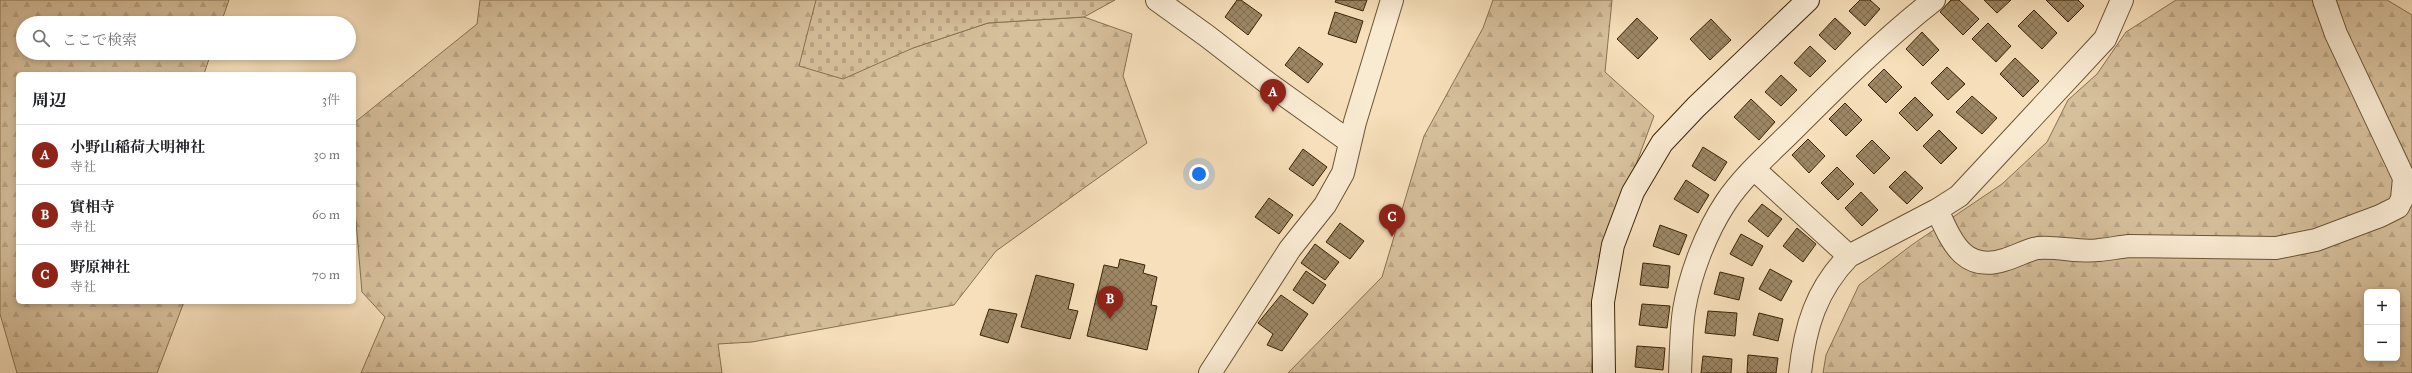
<!DOCTYPE html>
<html lang="ja">
<head>
<meta charset="utf-8">
<style>
  body { margin:0; font-family:"IM FELL Great Primer","Noto Serif JP",serif; background:#f6f6f6; color:#202124 }
  .controls { position:absolute; right:12px; bottom:12px; display:grid; overflow:hidden; border-radius:6px; box-shadow:0 2px 6px #0003 }
  .controls button { width:36px; height:36px; display:grid; place-items:center; padding:0; border:0; border-bottom:1px solid #e0e0e0; background:#fff; color:#202124; font:20px sans-serif }
  .you { position:absolute; left:1199px; top:174px; width:14px; height:14px; margin:-10px; border:3px solid #fff; border-radius:50%; background:#1a73e8; box-shadow:0 0 0 6px #1a73e833 }
  .badge { display:grid; place-items:center; width:26px; height:26px; border-radius:50%; background:#8f2418; color:#fff; font-size:13px; font-weight:700 }
  .pin { position:absolute; translate:-50% -33px; filter:drop-shadow(0 1px 2px #0008) }
  .pin::after { content:''; position:absolute; top:21px; width:14px; height:12px; background:inherit; clip-path:polygon(0 0,100% 0,50% 100%) }
  .list { margin:0; padding:0; list-style:none }
  h2 { display:flex; justify-content:space-between; align-items:center; height:52px; margin:0; padding:0 16px; font-size:17px }
  h2 small { font-size:13px; font-weight:400; color:#757577 }
  .list li { display:grid; grid-template-columns:26px 1fr auto; gap:12px; align-items:center; box-sizing:border-box; height:60px; padding:0 16px; border-top:1px solid #e0e0e0 }
  .list b { display:block; font-size:15px; white-space:nowrap }
  .list p { margin:0; font-size:13px; white-space:nowrap; color:#757577 }
  .list em { font-size:13px; font-style:normal; color:#757577 }
  .icon { flex:none; width:22px; height:22px; fill:none; stroke:currentColor; stroke-width:2; stroke-linecap:round; stroke-linejoin:round }
  .map { position:relative; flex:none; width:2412px; height:373px; overflow:hidden }
  .search { position:absolute; background:#fff; box-shadow:0 2px 6px #0003; left:16px; top:16px; width:340px; height:44px; display:flex; align-items:center; gap:10px; box-sizing:border-box; padding:0 14px; border-radius:22px; color:#757577; font-size:15px }
  .panel { position:absolute; background:#fff; box-shadow:0 2px 6px #0003; left:16px; top:72px; width:340px; height:232px; border-radius:6px }
  .map>svg:first-child { display:block }
  .forest { fill:url(#forest-firs); stroke:#887250; fill-rule:evenodd }
  .cemetery { fill:url(#cemetery-stones); stroke:#887250 }
  .building { fill:url(#building-cross-hatch); stroke:#3b2506 }
  .lines { fill:none; stroke-linecap:round; stroke-linejoin:round }
  .street-casing { stroke:#6a5433; stroke-width:24 }
  .secondary-casing { stroke:#3b2506; stroke-width:24 }
  .street { stroke:#f9ead2; stroke-width:22 }
  .secondary { stroke:#f9ead2; stroke-width:22 }
</style>
</head>
<body>
<div class="map">
<svg width="2412" height="373" viewBox="0 0 2412 373">
  <defs>
    <pattern id="forest-firs" width="22" height="20" patternUnits="userSpaceOnUse"><rect width="22" height="20" fill="#d6bf9b"/><path d="M5 1l3.5 6h-7zM16 11l3.5 6h-7z" fill="#b9a484"/></pattern>
    <pattern id="cemetery-stones" width="16" height="16" patternUnits="userSpaceOnUse"><rect width="16" height="16" fill="#d6bf9b"/><path d="M2 7V4a2 2 0 0 1 4 0v3zM10 15v-3a2 2 0 0 1 4 0v3z" fill="#b9a484"/></pattern>
    <pattern id="building-cross-hatch" width="8" height="8" patternUnits="userSpaceOnUse"><rect width="8" height="8" fill="#9c8664"/><path d="M0 0l8 8M0 8l8-8" fill="none" stroke="#806d50"/></pattern>
  </defs>
  <rect width="100%" height="100%" fill="#f6dfba"/>
  <filter id="stains"><feTurbulence type="fractalNoise" baseFrequency=".005" numOctaves="4"/><feColorMatrix values="0 0 0 0 .2 0 0 0 0 .09 0 0 0 0 .02 0 0 0 .5 -.17"/></filter>
  <radialGradient id="worn" r=".72"><stop offset=".6" stop-color="#630" stop-opacity="0"/><stop offset="1" stop-color="#630" stop-opacity=".3"/></radialGradient>
  <path class="forest" d="M 0,0 L 229,0 L 221,23 L 23,23 L 23,53 L 211,53 L 204,74 L 18,74 L 18,302 L 184,302 L 157,373 L 17,373 L 0,314 Z
    M 480,0 L 824,0 L 913,48 L 988,23 L 1084,17 L 1132,34 L 1123,76 L 1147,143 L 996,251 L 954,305 L 752,342 L 718,344 L 722,373 L 361,373 L 385,317 L 362,292 L 354,199 L 354,123 L 477,24 Z
    M 1493,0 L 1612,0 L 1605,72 L 1654,116 L 1602,256 L 1591,373 L 1288,373 L 1382,277 L 1424,136 L 1483,28 Z
    M 2176,0 L 2387,0 L 2412,15 L 2412,373 L 1823,373 L 1826,355 L 1859,285 L 1913,244 L 2002,184 L 2047,142 L 2068,100 L 2097,74 L 2126,32 ZM 2367,292 L 2397,292 L 2397,358 L 2367,358 Z"/>
  <path class="cemetery" d="M 816,0 L 1115,0 L 1084,17 L 988,23 L 913,48 L 843,79 L 799,66 Z"/>
  <path class="building" d="M 1237,0 L 1241,0 L 1262,15 L 1248,35 L 1225,17 Z
    M 1336,0 L 1367,0 L 1363,11 L 1335,2 Z
    M 1860,0 L 1870,0 L 1880,9 L 1865,26 L 1849,11 Z
    M 1951,0 L 1959,0 L 1979,19 L 1963,35 L 1940,12 Z
    M 1984,0 L 2011,0 L 1997,13 Z
    M 2046,0 L 2078,0 L 2084,6 L 2068,22 Z
    M 2034,10 L 2057,33 L 2042,49 L 2018,26 Z
    M 1335,12 L 1363,21 L 1356,43 L 1328,34 Z
    M 1637,18 L 1658,38 L 1638,59 L 1617,39 Z
    M 1835,18 L 1851,33 L 1835,50 L 1819,35 Z
    M 1711,19 L 1731,40 L 1710,60 L 1690,39 Z
    M 1988,23 L 2011,46 L 1996,62 L 1972,39 Z
    M 1922,32 L 1939,50 L 1923,66 L 1906,49 Z
    M 1810,46 L 1826,61 L 1810,77 L 1794,63 Z
    M 1299,47 L 1323,64 L 1308,83 L 1285,65 Z
    M 2015,58 L 2039,81 L 2023,97 L 2000,74 Z
    M 1947,67 L 1965,84 L 1948,100 L 1931,83 Z
    M 1884,69 L 1902,87 L 1886,103 L 1868,85 Z
    M 1781,75 L 1797,90 L 1781,106 L 1765,92 Z
    M 1972,96 L 1997,118 L 1982,134 L 1956,112 Z
    M 1915,97 L 1933,115 L 1917,131 L 1899,113 Z
    M 1751,99 L 1775,122 L 1759,140 L 1734,117 Z
    M 1845,103 L 1862,120 L 1846,136 L 1829,119 Z
    M 1939,130 L 1957,148 L 1941,164 L 1923,146 Z
    M 1808,139 L 1825,156 L 1809,173 L 1792,155 Z
    M 1872,140 L 1890,158 L 1874,174 L 1856,156 Z
    M 1703,147 L 1727,162 L 1715,181 L 1692,166 Z
    M 1303,149 L 1327,167 L 1313,186 L 1289,169 Z
    M 1837,167 L 1854,184 L 1838,200 L 1821,183 Z
    M 1905,171 L 1923,188 L 1907,204 L 1889,187 Z
    M 1686,180 L 1709,195 L 1698,213 L 1674,199 Z
    M 1861,192 L 1878,210 L 1862,226 L 1845,208 Z
    M 1269,198 L 1293,215 L 1279,234 L 1255,217 Z
    M 1762,204 L 1782,219 L 1768,237 L 1748,221 Z
    M 1340,223 L 1364,241 L 1350,259 L 1326,242 Z
    M 1660,225 L 1687,235 L 1679,255 L 1653,246 Z
    M 1797,228 L 1816,244 L 1803,262 L 1783,246 Z
    M 1741,234 L 1763,246 L 1752,266 L 1730,254 Z
    M 1315,244 L 1339,262 L 1325,280 L 1301,263 Z
    M 1120,259 L 1145,265 L 1143,273 L 1157,277 L 1151,305 L 1157,306 L 1147,350 L 1087,336 L 1104,265 L 1118,268 Z
    M 1643,263 L 1670,266 L 1668,288 L 1640,285 Z
    M 1770,269 L 1792,281 L 1781,301 L 1759,289 Z
    M 1306,271 L 1326,285 L 1313,304 L 1293,290 Z
    M 1720,272 L 1744,278 L 1739,300 L 1714,294 Z
    M 1036,275 L 1074,284 L 1068,309 L 1078,311 L 1070,339 L 1021,327 Z
    M 1281,295 L 1308,314 L 1282,351 L 1267,345 L 1273,334 L 1258,323 Z
    M 1642,304 L 1670,306 L 1667,328 L 1639,325 Z
    M 989,309 L 1017,314 L 1008,343 L 980,335 Z
    M 1708,311 L 1737,313 L 1735,336 L 1705,333 Z
    M 1759,313 L 1783,319 L 1778,341 L 1753,335 Z
    M 1637,346 L 1665,348 L 1663,370 L 1635,367 Z
    M 1748,355 L 1778,358 L 1776,373 L 1747,373 Z
    M 1703,356 L 1732,359 L 1731,373 L 1701,373 Z"/>
  <g class="lines">
    <defs>
      <path id="street" d="M 1157,0 L 1207,36 L 1269,84 L 1350,142
        M 1754,169 L 1849,256
        M 1937,210 C 1951,239 1962,273 2004,260 C 2015,257 2027,250 2038,248 C 2058,246 2080,253 2099,250 C 2110,249 2119,247 2130,246 L 2276,248 L 2316,240 L 2380,216 L 2398,207 L 2402,199 L 2404,178 L 2336,34 L 2324,0
        M 1210,373 L 1290,249 L 1325,205 L 1343,173 L 1355,122 L 1392,0
        M 1680,373 C 1681,352 1681,330 1684,310 C 1690,274 1706,232 1726,202 C 1744,175 1771,152 1794,129 C 1839,84 1884,39 1934,0
        M 1800,373 C 1805,327 1816,290 1849,256 L 1937,210 L 1959,196 L 2105,39 L 2122,0"/>
      <path id="secondary" d="M 1604,373 L 1603,302 L 1613,245 L 1633,192 L 1662,143 L 1696,107 L 1808,0"/>
    </defs>
    <use href="#street" class="street-casing"/>
    <use href="#secondary" class="secondary-casing"/>
    <use href="#street" class="street"/>
    <use href="#secondary" class="secondary"/>
  </g>
  <rect width="100%" height="100%" filter="url(#stains)"/>
  <rect width="100%" height="100%" fill="url(#worn)"/>
</svg>
<div class="controls">
<button>+</button>
<button>−</button>
</div>
<div class="you"></div>
<div class="pin badge" style="left:1273px;top:112px">A</div>
<div class="pin badge" style="left:1110px;top:319px">B</div>
<div class="pin badge" style="left:1392px;top:237px">C</div>
<div class="search"><svg class="icon" aria-label="search" viewBox="0 0 24 24"><circle cx="10" cy="10" r="6"/><path d="M15 15l6 6"/></svg>ここで検索</div>
<section class="panel">
<h2>周辺<small>3件</small></h2>
<ul class="list">
<li><span class="badge">A</span><div><b>小野山稲荷大明神社</b><p>寺社</p></div><em>30 m</em></li>
<li><span class="badge">B</span><div><b>實相寺</b><p>寺社</p></div><em>60 m</em></li>
<li><span class="badge">C</span><div><b>野原神社</b><p>寺社</p></div><em>70 m</em></li>
</ul>
</section>
</div>
</body>
</html>
